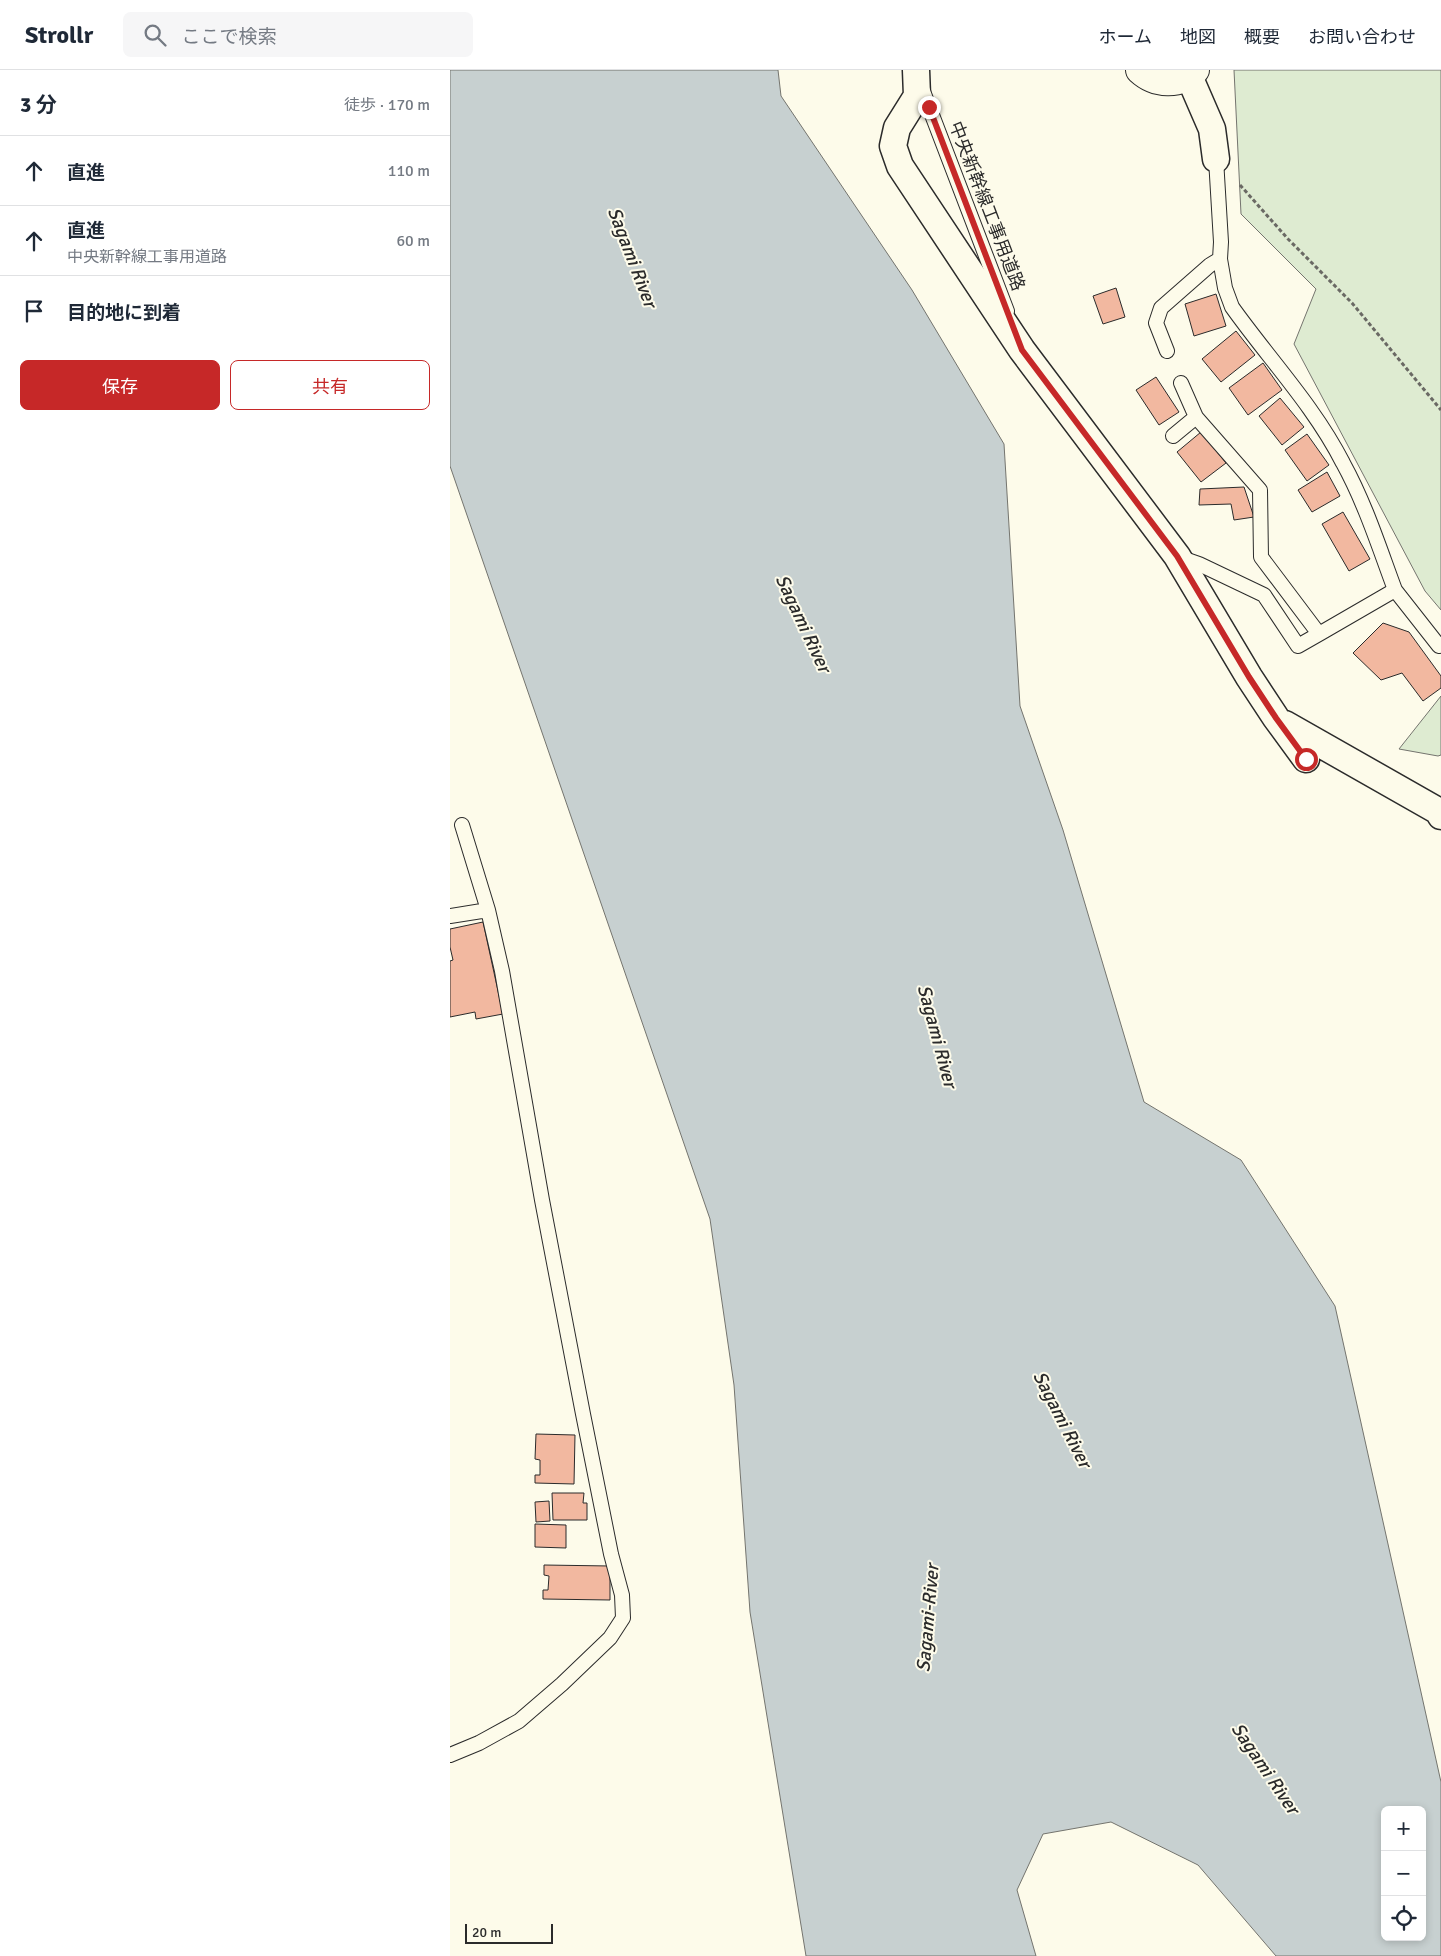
<!DOCTYPE html>
<html lang="ja">
<head>
<meta charset="utf-8">
<style>
  body { margin:0; font-family:Signika,"Noto Sans JP",sans-serif; background:#f6f6f7; color:#1f2937 }
  .controls { position:absolute; right:15px; bottom:15px; display:grid; overflow:hidden; border-radius:8px; box-shadow:0 2px 8px #0003 }
  .controls button { width:45px; height:45px; display:grid; place-items:center; padding:0; border:0; border-bottom:1px solid #e0e1e3; background:#fff; color:#1f2937; font:25px sans-serif }
  .scale { position:absolute; left:15px; bottom:12px; width:88px; box-sizing:border-box; padding-left:5px; border:2px solid #2b2b2b; border-top:0; font-size:14px; line-height:18px; white-space:nowrap; color:#2b2b2b; -webkit-text-stroke:4px #fdfbea; paint-order:stroke }
  .stop { position:absolute; width:15px; height:15px; margin:-11px; border:4px solid #c62828; border-radius:50%; background:#fff }
  .stop.end { background:#c62828; border-color:#fff; box-shadow:0 1px 5px #0008 }
  .list { margin:0; padding:0; list-style:none }
  h2 { display:flex; justify-content:space-between; align-items:center; height:65px; margin:0; padding:0 20px; font-size:21px }
  h2 small { font-size:16px; font-weight:400; color:#747a83 }
  .list li { display:grid; grid-template-columns:32px 1fr auto; gap:15px; align-items:center; box-sizing:border-box; height:70px; padding:0 20px; border-top:1px solid #e0e1e3 }
  .list b { display:block; font-size:19px; white-space:nowrap }
  .list p { margin:0; font-size:16px; white-space:nowrap; color:#747a83 }
  .list em { font-size:16px; font-style:normal; color:#747a83 }
  .actions { display:flex; gap:10px; padding:15px 20px }
  .actions a { flex:1; padding:11px 0; border:1px solid #c62828; border-radius:8px; text-align:center; font-size:18px; color:#c62828 }
  .actions .main { background:#c62828; color:#fff }
  .icon { flex:none; width:28px; height:28px; fill:none; stroke:currentColor; stroke-width:2; stroke-linecap:round; stroke-linejoin:round }
  .map { position:relative; flex:none; width:991px; height:1886px; overflow:hidden }
  header { display:flex; align-items:center; gap:30px; box-sizing:border-box; height:70px; padding:0 25px; background:#fff; border-bottom:1px solid #e0e1e3 }
  header strong { font-size:24px }
  nav { display:flex; gap:28px; margin-inline-start:auto; font-size:18px }
  .search { width:350px; height:45px; background:#f6f6f7; display:flex; align-items:center; gap:12px; box-sizing:border-box; padding:0 18px; border-radius:8px; color:#747a83; font-size:19px }
  main { display:flex }
  aside { flex:1; background:#fff }
  .map>svg:first-child { display:block }
  .green { fill:#deebd1; stroke:#74746e }
  .water { fill:#c7d0d0; stroke:#74746e; fill-rule:evenodd }
  .building { fill:#f2b8a0; stroke:#2b2b2b }
  .lines { fill:none; stroke-linecap:round; stroke-linejoin:round }
  .service-casing { stroke:#2b2b2b; stroke-width:16 }
  .minor-casing { stroke:#2b2b2b; stroke-width:29 }
  .secondary-casing { stroke:#2b2b2b; stroke-width:30 }
  .path { stroke:#6a6964; stroke-width:3; stroke-dasharray:4 2.5; stroke-linecap:butt }
  .service { stroke:#fdfbea; stroke-width:14 }
  .minor { stroke:#fdfbea; stroke-width:26 }
  .secondary { stroke:#fdfbea; stroke-width:28 }
  .route { stroke:#c62828; stroke-width:6 }
  .labels { text-anchor:middle; stroke-width:4; stroke-linejoin:round; paint-order:stroke }
  .street-label { font-size:18px; fill:#2b2b2b; stroke:#fdfbea }
  .water-label { font-size:19px; font-style:italic; fill:#2b2b2b; stroke:#fdfbea }
</style>
</head>
<body>
<header>
<strong>Strollr</strong>
<div class="search"><svg class="icon" aria-label="search" viewBox="0 0 24 24"><circle cx="10" cy="10" r="6"/><path d="M15 15l6 6"/></svg>ここで検索</div>
<nav><a>ホーム</a><a>地図</a><a>概要</a><a>お問い合わせ</a></nav>
</header>
<main>
<aside>
<h2>3 分<small>徒歩 · 170 m</small></h2>
<ul class="list">
<li><svg class="icon" aria-label="ahead" viewBox="0 0 24 24"><path d="M12 20V5M6 11l6-6 6 6"/></svg><div><b>直進</b></div><em>110 m</em></li>
<li><svg class="icon" aria-label="ahead" viewBox="0 0 24 24"><path d="M12 20V5M6 11l6-6 6 6"/></svg><div><b>直進</b><p>中央新幹線工事用道路</p></div><em>60 m</em></li>
<li><svg class="icon" aria-label="arrive" viewBox="0 0 24 24"><path d="M6 21V4h12l-3 4 3 4H6"/></svg><div><b>目的地に到着</b></div></li>
</ul>
<div class="actions"><a class="main">保存</a><a>共有</a></div>
</aside>
<div class="map">
<svg width="991" height="1886" viewBox="0 0 991 1886">
  <rect width="100%" height="100%" fill="#fdfbea"/>
  <path class="green" d="M 784,0 L 991,0 L 991,540 L 975,521 L 844,274 L 866,219 L 791,144 Z
    M 991,626 L 991,685 L 988,686 L 949,679 Z"/>
  <path class="water" d="M 0,0 L 328,0 L 331,26 L 462,220 L 554,374 L 570,636 L 613,760 L 694,1032 L 791,1090 L 885,1236 L 991,1712 L 991,1886 L 826,1886 L 748,1795 L 661,1752 L 593,1764 L 567,1820 L 586,1886 L 356,1886 L 300,1542 L 284,1315 L 260,1149 L 0,396 ZM 935,1740 L 972,1740 L 972,1867 L 935,1867 Z"/>
  <path class="building" d="M 666,218 L 675,247 L 653,254 L 643,226 Z
    M 766,224 L 776,256 L 744,266 L 735,234 Z
    M 786,261 L 805,285 L 771,312 L 752,289 Z
    M 813,293 L 832,320 L 798,345 L 779,318 Z
    M 706,307 L 729,342 L 709,355 L 686,320 Z
    M 830,328 L 854,357 L 832,375 L 809,346 Z
    M 751,362 L 776,393 L 751,412 L 727,382 Z
    M 857,364 L 879,395 L 857,411 L 835,380 Z
    M 877,402 L 890,426 L 862,442 L 848,420 Z
    M 794,417 L 804,447 L 784,450 L 781,434 L 749,435 L 750,419 Z
    M 893,442 L 920,489 L 899,501 L 872,454 Z
    M 933,553 L 959,562 L 991,606 L 991,618 L 973,631 L 952,603 L 931,610 L 903,583 Z
    M 33,852 L 53,944 L 26,949 L 25,942 L 0,947 L 0,891 L 3,890 L 0,877 L 0,859 Z
    M 86,1364 L 125,1365 L 124,1414 L 85,1413 L 85,1405 L 90,1405 L 90,1390 L 85,1389 Z
    M 102,1423 L 134,1423 L 133,1433 L 137,1433 L 137,1450 L 103,1450 Z
    M 99,1431 L 100,1451 L 86,1452 L 85,1432 Z
    M 85,1454 L 116,1455 L 116,1478 L 85,1477 Z
    M 94,1495 L 160,1496 L 160,1530 L 93,1529 L 93,1520 L 98,1520 L 99,1506 L 94,1505 Z"/>
  <g class="lines">
    <defs>
      <path id="service" d="M 471,16 L 557,241
        M 717,281 L 706,253 L 711,238 L 760,195 L 770,189
        M 731,313 L 746,347 L 810,420 L 811,487 L 869,564 L 945,520 C 929,477 915,433 893,393 C 864,336 819,289 782,237 L 775,218 L 770,189 L 771,172 L 766,89
        M 723,366 L 746,347
        M 729,487 L 749,494 L 814,525 L 848,576 L 869,564
        M 945,520 L 989,576
        M 0,846 L 38,840
        M 0,1685 L 29,1673 L 69,1651 L 112,1614 L 160,1568 L 173,1548 L 172,1525 L 161,1484 L 133,1344 L 92,1130 L 52,901 L 38,840 L 12,755"/>
      <path id="minor" d="M 466,0 L 467,26 L 447,58 L 443,76 L 450,96 L 572,280 L 727,486 L 799,607 L 826,648 L 856,689
        M 739,6 L 762,59 L 766,89
        M 835,654 L 988,741 L 991,746"/>
      <path id="secondary" d="M 690,0 C 705,14 730,16 745,0"/>
    </defs>
    <use href="#service" class="service-casing"/>
    <use href="#minor" class="minor-casing"/>
    <use href="#secondary" class="secondary-casing"/>
    <path class="path" d="M 790,115 L 838,169 L 902,233 L 991,340"/>
    <use href="#service" class="service"/>
    <use href="#minor" class="minor"/>
    <use href="#secondary" class="secondary"/>
  </g>
  <g class="lines">
    <path class="route" d="M 479,37 L 572,280 L 727,486 L 799,607 L 826,648 L 856,689"/>
  </g>
  <g class="labels">
    <g class="street-label">
      <text transform="translate(537 136) rotate(69)" y="6">中央新幹線工事用道路</text>
    </g>
    <g class="water-label">
      <text transform="translate(183 187) rotate(69)" y="7">Sagami River</text>
      <text transform="translate(354 553) rotate(65)" y="7">Sagami River</text>
      <text transform="translate(488 966) rotate(75)" y="7">Sagami River</text>
      <text transform="translate(613 1349) rotate(63)" y="7">Sagami River</text>
      <text transform="translate(477 1548) rotate(-85)" y="7">Sagami-River</text>
      <text transform="translate(816 1698) rotate(56)" y="7">Sagami River</text>
    </g>
  </g>
</svg>
<div class="controls">
<button>+</button>
<button>−</button>
<button><svg class="icon" aria-label="locate" viewBox="0 0 24 24"><circle cx="12" cy="12" r="6"/><path d="M12 2v4M12 18v4M2 12h4M18 12h4"/></svg></button>
</div>
<div class="scale">20 m</div>
<div class="stop" style="left:856px;top:689px"></div>
<div class="stop end" style="left:479px;top:37px"></div>
</div>
</main>
</body>
</html>
